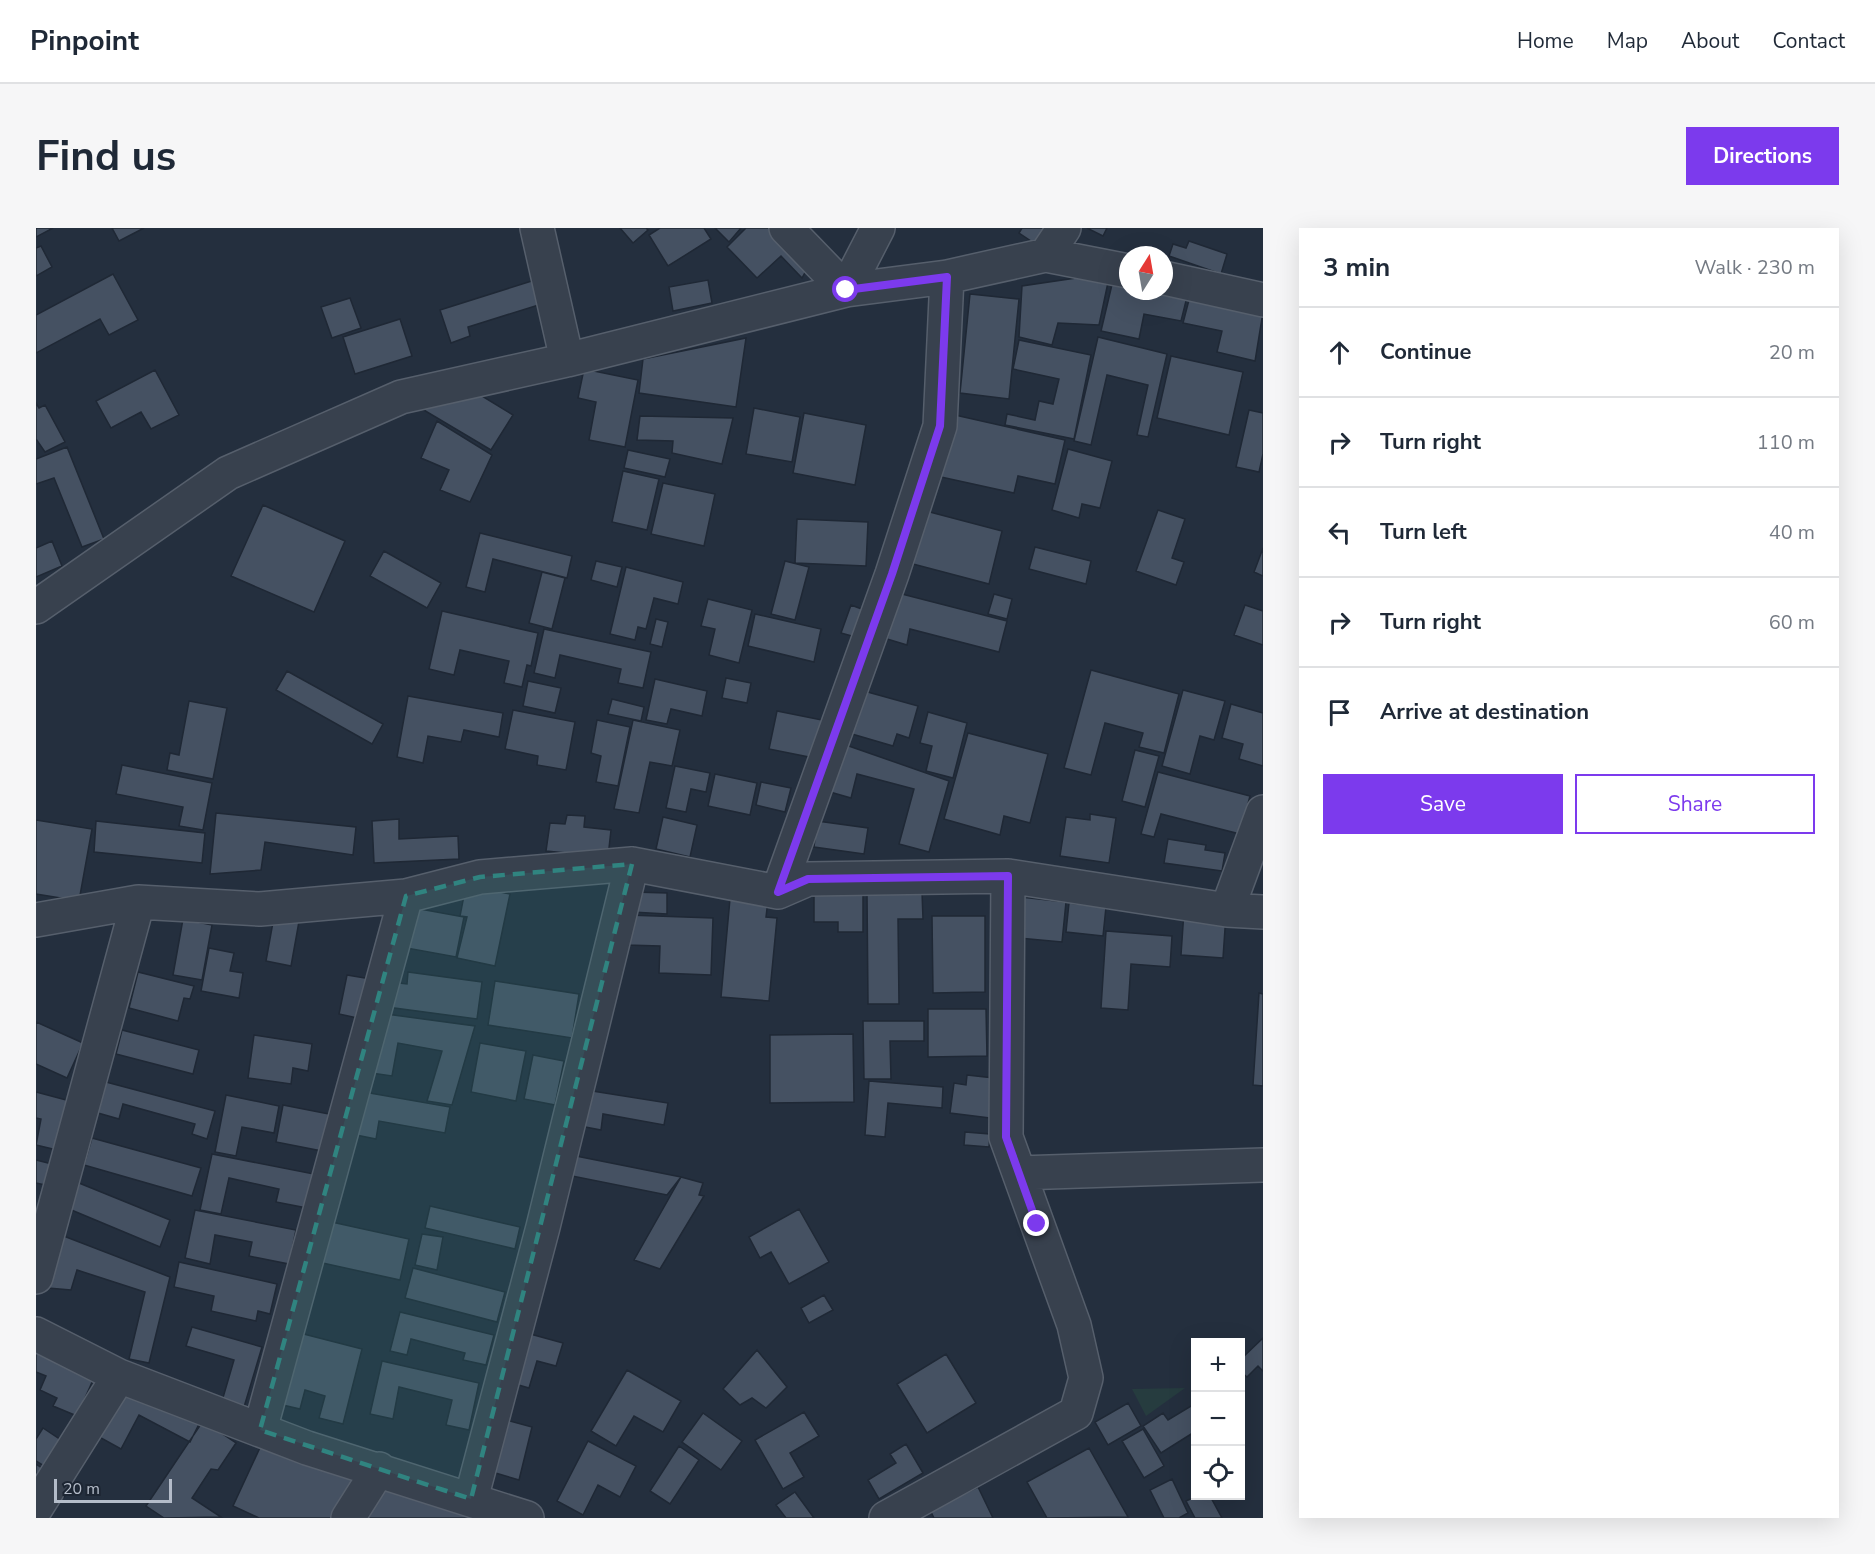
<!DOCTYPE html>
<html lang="en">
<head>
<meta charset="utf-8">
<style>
  body { margin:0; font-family:"Nunito Sans",sans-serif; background:#f6f6f7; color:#1f2937 }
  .controls { position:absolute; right:18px; bottom:18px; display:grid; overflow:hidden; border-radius:0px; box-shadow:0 6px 24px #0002 }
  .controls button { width:54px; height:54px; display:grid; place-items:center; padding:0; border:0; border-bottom:2px solid #e0e1e3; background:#fff; color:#1f2937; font:30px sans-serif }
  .compass { position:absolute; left:1083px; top:18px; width:54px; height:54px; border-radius:50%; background:#fff; box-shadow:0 6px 24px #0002; rotate:11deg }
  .scale { position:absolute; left:18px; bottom:15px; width:118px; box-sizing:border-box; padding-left:6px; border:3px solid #b4bcc9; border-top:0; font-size:16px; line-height:21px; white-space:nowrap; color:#b4bcc9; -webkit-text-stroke:4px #1d2633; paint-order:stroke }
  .stop { position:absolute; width:18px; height:18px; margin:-14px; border:4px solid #7c3aed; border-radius:50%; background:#fff }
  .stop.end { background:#7c3aed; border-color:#fff; box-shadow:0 2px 6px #0008 }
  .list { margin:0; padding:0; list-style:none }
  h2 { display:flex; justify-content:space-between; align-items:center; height:78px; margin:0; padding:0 24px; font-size:26px }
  h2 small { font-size:20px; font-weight:400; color:#747a83 }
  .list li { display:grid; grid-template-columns:39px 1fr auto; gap:18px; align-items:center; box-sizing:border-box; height:90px; padding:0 24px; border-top:2px solid #e0e1e3 }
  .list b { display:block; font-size:22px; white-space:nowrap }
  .list em { font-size:20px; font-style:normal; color:#747a83 }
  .actions { display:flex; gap:12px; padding:18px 24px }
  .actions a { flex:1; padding:14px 0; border:2px solid #7c3aed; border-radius:0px; text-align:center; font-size:21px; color:#7c3aed }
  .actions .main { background:#7c3aed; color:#fff }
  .icon { flex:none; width:33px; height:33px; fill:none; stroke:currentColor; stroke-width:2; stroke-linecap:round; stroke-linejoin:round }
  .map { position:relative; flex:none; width:1227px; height:1290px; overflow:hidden; border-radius:0px }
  header { display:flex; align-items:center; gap:36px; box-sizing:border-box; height:84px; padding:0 30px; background:#fff; border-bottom:2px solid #e0e1e3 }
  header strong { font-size:28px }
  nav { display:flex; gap:33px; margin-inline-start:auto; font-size:21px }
  .intro { display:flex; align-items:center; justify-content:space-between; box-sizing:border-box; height:144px; padding:0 36px }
  h1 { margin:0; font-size:42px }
  .button { padding:15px 27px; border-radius:0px; background:#7c3aed; color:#fff; font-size:21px; font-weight:700 }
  main { display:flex; gap:36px; padding:0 36px }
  aside { flex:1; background:#fff; border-radius:0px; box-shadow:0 6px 24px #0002 }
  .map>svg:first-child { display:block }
  .green { fill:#263c3f }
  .building { fill:#455162; stroke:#1f2835; stroke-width:1.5 }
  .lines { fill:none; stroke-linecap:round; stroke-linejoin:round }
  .minor-casing { stroke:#565f6c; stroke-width:36 }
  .minor { stroke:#38414e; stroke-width:33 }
  .route { stroke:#7c3aed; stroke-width:8 }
  .marked { fill:#308480; fill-opacity:0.2; stroke:#308480; stroke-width:4.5; stroke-dasharray:12 8; stroke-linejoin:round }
</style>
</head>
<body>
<header>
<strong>Pinpoint</strong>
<nav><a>Home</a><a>Map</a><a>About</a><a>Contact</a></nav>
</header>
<div class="intro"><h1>Find us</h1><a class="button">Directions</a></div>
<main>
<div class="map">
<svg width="1227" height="1290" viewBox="0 0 1227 1290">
  <rect width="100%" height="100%" fill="#242f3e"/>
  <path class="green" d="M 1149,1160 L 1110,1188 L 1096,1161 Z"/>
  <path class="building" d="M 0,0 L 17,0 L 0,9 Z
    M 76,0 L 108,0 L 83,13 Z
    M 584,0 L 610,0 L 612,2 L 597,15 Z
    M 624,0 L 668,0 L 675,11 L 632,38 L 613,7 Z
    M 679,0 L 705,0 L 693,14 Z
    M 710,0 L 736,0 L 772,39 L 766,50 L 745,28 L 721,50 L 691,19 Z
    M 986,0 L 1009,0 L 998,15 L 983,5 Z
    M 1051,0 L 1071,0 L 1067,8 Z
    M 1153,13 L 1191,26 L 1185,46 L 1133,28 L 1137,16 L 1150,20 Z
    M 5,18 L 16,39 L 0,48 L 0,20 Z
    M 1074,45 L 1063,97 L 1022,95 L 1016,117 L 983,109 L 986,58 Z
    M 77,46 L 102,92 L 73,107 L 64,91 L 0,125 L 0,87 Z
    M 1078,48 L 1092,52 L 1092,63 L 1152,65 L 1145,93 L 1108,86 L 1103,111 L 1065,103 Z
    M 502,51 L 509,75 L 432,99 L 434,108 L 415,115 L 404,82 Z
    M 672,52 L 676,75 L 637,83 L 633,59 Z
    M 934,66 L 983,71 L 973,171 L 924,165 Z
    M 1154,68 L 1227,84 L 1219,133 L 1181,124 L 1186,103 L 1147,95 Z
    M 314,70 L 325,100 L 296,110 L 285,79 Z
    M 364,91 L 376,128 L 319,146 L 307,109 Z
    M 1062,109 L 1131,126 L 1112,209 L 1101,207 L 1112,157 L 1071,147 L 1055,217 L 1038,213 Z
    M 710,110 L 700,179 L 603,165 L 607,131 Z
    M 983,112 L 1055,127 L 1038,211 L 969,197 L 971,186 L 999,192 L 1003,173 L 1017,176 L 1023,151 L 977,141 Z
    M 1135,128 L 1207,144 L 1193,207 L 1121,190 Z
    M 548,141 L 602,152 L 589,219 L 553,212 L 560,174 L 542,170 Z
    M 119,142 L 143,187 L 115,201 L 105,184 L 75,200 L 60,173 Z
    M 428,157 L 477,187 L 455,222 L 381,178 Z
    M 0,175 L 3,180 L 9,177 L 29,214 L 9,224 L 0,211 Z
    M 718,180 L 764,189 L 756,234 L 710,226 Z
    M 1213,182 L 1227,185 L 1227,226 L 1223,244 L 1200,239 Z
    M 768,185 L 830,197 L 819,257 L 757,245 Z
    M 919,187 L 1029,212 L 1019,256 L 982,248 L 978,265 L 905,249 Z
    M 604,188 L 697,190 L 686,236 L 636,225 L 637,213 L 601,212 Z
    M 401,193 L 456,227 L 434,274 L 404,262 L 413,242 L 385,230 Z
    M 31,219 L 68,311 L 46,319 L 18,250 L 0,256 L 0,231 Z
    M 1032,221 L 1076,233 L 1064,280 L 1046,276 L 1043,290 L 1016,282 Z
    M 592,222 L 634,231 L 629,249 L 588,240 Z
    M 587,243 L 623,251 L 611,302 L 576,294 Z
    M 627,255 L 679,266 L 668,318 L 615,306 Z
    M 227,277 L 309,313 L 278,384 L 195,348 Z
    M 1122,282 L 1149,291 L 1136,330 L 1148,334 L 1140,357 L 1100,343 Z
    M 890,283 L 966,303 L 953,356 L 877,336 Z
    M 761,291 L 832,294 L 830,338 L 759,335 Z
    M 444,305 L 536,328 L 531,350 L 457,331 L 449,364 L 430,359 Z
    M 16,313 L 26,338 L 0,349 L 0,320 Z
    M 999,319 L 1055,333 L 1050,356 L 993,341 Z
    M 1227,320 L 1227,348 L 1218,344 Z
    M 348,323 L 405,355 L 391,380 L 334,348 Z
    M 560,333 L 586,339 L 581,359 L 555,352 Z
    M 749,333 L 773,339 L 759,392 L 735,386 Z
    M 590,339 L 647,354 L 642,376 L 618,370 L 610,401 L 602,399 L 599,412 L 574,406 Z
    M 506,344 L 529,350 L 516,401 L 493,395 Z
    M 862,365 L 971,393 L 963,424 L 874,401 L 871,417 L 851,411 Z
    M 958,366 L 976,371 L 971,391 L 952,386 Z
    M 672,371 L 716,382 L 703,435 L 673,427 L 679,401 L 665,398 Z
    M 815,377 L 831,383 L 823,410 L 805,405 Z
    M 1209,377 L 1227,383 L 1227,417 L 1198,407 Z
    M 406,383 L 502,405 L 495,438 L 491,437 L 486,459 L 468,455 L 473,433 L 424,422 L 418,447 L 393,441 Z
    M 719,386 L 785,401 L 778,434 L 712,418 Z
    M 620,391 L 632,394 L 626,419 L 614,416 Z
    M 508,401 L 615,424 L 607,460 L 582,455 L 585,441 L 524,427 L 519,450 L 498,445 Z
    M 1055,442 L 1143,466 L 1128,525 L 1103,519 L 1107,505 L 1069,495 L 1055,547 L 1028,540 Z
    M 251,443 L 347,496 L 336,516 L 240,462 Z
    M 690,450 L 715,455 L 711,475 L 686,470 Z
    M 619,451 L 671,463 L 666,488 L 635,481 L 631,496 L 610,492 Z
    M 492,453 L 525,460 L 519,485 L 487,478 Z
    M 1147,462 L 1189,473 L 1178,512 L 1164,508 L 1154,546 L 1126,538 Z
    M 828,463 L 882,478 L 873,510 L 861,506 L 857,518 L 816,506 Z
    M 372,468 L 467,485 L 463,509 L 428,502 L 425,514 L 392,508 L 387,535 L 361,529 Z
    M 576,471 L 608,479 L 605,493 L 572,486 Z
    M 153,473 L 191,480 L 177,551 L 131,542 L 134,525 L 143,527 Z
    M 1195,476 L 1227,485 L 1227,538 L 1203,531 L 1207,516 L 1186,510 Z
    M 477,482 L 539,494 L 530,542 L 501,537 L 502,528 L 469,521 Z
    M 741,483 L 786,492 L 778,530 L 733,521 Z
    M 892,484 L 931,495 L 917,550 L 890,543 L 896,518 L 884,515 Z
    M 561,492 L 594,499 L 582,558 L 560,554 L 565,528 L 555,525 Z
    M 597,492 L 644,502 L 636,538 L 614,534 L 603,585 L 578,581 Z
    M 932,505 L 1012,526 L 994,595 L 968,588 L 964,607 L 908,591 Z
    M 807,516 L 913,553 L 893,624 L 863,616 L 878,561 L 821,546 L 815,570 L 794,564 Z
    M 1099,522 L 1123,528 L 1109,579 L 1086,573 Z
    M 86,537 L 176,555 L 167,602 L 143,598 L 147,579 L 80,566 Z
    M 639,538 L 674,545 L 670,564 L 655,561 L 650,584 L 630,580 Z
    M 1122,544 L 1214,568 L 1204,606 L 1125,586 L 1118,609 L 1105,606 Z
    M 679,546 L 721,555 L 714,587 L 672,578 Z
    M 725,554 L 755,560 L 749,584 L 720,577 Z
    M 180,585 L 320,599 L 317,627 L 229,614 L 225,642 L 174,646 Z
    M 1054,586 L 1080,590 L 1073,635 L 1024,628 L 1030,589 L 1054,592 Z
    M 531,587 L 549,588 L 548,599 L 575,602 L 572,629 L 510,623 L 514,595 L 529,596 Z
    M 627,589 L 661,597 L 654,629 L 620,621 Z
    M 363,591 L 363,611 L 422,608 L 423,631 L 338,635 L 336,593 Z
    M 0,592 L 56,601 L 43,673 L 0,666 Z
    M 60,593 L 169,605 L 166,635 L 58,624 Z
    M 781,593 L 832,600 L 828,626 L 778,619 Z
    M 1132,611 L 1170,617 L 1169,622 L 1189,625 L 1186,643 L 1128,635 Z
    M 430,657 L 474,666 L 459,738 L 421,730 L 431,689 L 424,688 Z
    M 695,660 L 733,664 L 730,689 L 741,690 L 733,773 L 685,769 Z
    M 778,663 L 827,663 L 827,704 L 802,704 L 802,694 L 778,694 Z
    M 597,664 L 631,665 L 631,686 L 596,684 Z
    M 886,664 L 887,691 L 862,691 L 863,776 L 832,776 L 831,665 Z
    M 976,668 L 1030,674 L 1026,714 L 972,709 Z
    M 1033,675 L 1070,679 L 1067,708 L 1030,704 Z
    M 373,679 L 428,689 L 420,729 L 365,719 Z
    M 239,683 L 264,688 L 255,738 L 230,733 Z
    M 1148,683 L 1190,686 L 1187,730 L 1145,727 Z
    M 591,687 L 677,690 L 675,747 L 623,745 L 624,718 L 590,717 Z
    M 896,688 L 949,688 L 949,764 L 897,765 Z
    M 147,691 L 176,697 L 166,752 L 137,747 Z
    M 1070,703 L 1136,708 L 1134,739 L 1095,736 L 1092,782 L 1065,780 Z
    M 173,720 L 198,725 L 194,743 L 207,745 L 203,770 L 165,763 Z
    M 102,744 L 158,758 L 154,771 L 148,770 L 142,793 L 93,780 Z
    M 372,744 L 446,754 L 441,791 L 351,779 L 354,754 L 371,756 Z
    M 311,747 L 335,751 L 326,791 L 303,786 Z
    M 459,753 L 543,766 L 536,810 L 452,797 Z
    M 1223,765 L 1227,766 L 1227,858 L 1217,857 Z
    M 892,781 L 950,781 L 951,828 L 892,829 Z
    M 350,786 L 439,798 L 416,877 L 391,873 L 406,823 L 362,815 L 356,848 L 335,845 Z
    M 827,793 L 888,793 L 888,813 L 854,813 L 855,851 L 828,851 Z
    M 0,794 L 47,815 L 31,850 L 0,836 Z
    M 86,802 L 163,822 L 157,846 L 80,826 Z
    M 817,806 L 818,874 L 734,875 L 734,807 Z
    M 218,807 L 276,816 L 272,843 L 257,840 L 255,856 L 212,850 Z
    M 444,815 L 490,823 L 480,873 L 435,864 Z
    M 497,827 L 528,833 L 519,877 L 488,871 Z
    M 931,847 L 958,850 L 954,890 L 914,885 L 918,855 L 930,857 Z
    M 833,853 L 907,859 L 906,880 L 852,875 L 849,909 L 829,907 Z
    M 70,854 L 179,883 L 171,911 L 156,906 L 159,896 L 87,876 L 83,891 L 62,885 Z
    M 550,862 L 632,875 L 628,897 L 567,886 L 565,902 L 544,898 Z
    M 0,864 L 34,873 L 21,922 L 0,917 L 5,891 L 0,890 Z
    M 328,864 L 414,879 L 409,905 L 343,893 L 340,911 L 320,907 Z
    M 190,867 L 243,878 L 238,905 L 206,899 L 200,928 L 179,924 Z
    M 247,877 L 293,886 L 286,923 L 240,914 Z
    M 929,904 L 954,906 L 953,919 L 928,917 Z
    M 56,910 L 165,940 L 156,968 L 48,937 Z
    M 176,926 L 278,946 L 271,980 L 240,974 L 243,961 L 193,950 L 185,986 L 164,982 Z
    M 530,926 L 645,949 L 631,967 L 526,946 Z
    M 0,932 L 20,937 L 14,958 L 0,955 Z
    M 645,949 L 667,955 L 663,967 L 668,968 L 624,1041 L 598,1032 Z
    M 43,955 L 134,992 L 124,1019 L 33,981 Z
    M 394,978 L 484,999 L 479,1021 L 389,1000 Z
    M 763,981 L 793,1034 L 753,1056 L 735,1024 L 724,1030 L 713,1009 Z
    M 159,982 L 260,1002 L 253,1036 L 213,1028 L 216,1014 L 179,1007 L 174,1036 L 149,1030 Z
    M 291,993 L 373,1011 L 364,1052 L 282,1034 Z
    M 386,1006 L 407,1009 L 401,1042 L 379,1037 Z
    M 25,1007 L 134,1049 L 113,1135 L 93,1131 L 109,1064 L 41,1042 L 35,1062 L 12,1060 Z
    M 143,1034 L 241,1056 L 234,1086 L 222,1083 L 220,1093 L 175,1083 L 178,1068 L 138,1059 Z
    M 377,1040 L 469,1064 L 461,1094 L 369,1070 Z
    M 788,1067 L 797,1082 L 773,1095 L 765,1080 Z
    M 364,1084 L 458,1107 L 450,1137 L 427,1132 L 429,1125 L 375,1111 L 371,1127 L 354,1123 Z
    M 156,1099 L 226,1119 L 208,1179 L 186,1173 L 198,1132 L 150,1118 Z
    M 256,1103 L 326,1121 L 307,1196 L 283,1190 L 289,1168 L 269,1162 L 264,1181 L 238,1175 Z
    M 487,1104 L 527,1115 L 520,1138 L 501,1133 L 493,1160 L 472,1154 Z
    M 1227,1110 L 1227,1143 L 1222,1138 L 1211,1149 L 1204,1143 L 1204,1132 Z
    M 0,1116 L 61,1143 L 41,1188 L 17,1178 L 21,1170 L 4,1162 L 10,1148 L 0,1144 Z
    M 721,1122 L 751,1159 L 730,1180 L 716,1170 L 704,1177 L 687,1161 Z
    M 910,1126 L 940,1175 L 891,1205 L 861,1156 Z
    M 346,1133 L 443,1155 L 433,1202 L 410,1197 L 416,1172 L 363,1159 L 357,1191 L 334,1186 Z
    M 591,1142 L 645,1173 L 627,1204 L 598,1188 L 580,1218 L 555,1203 Z
    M 85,1152 L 164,1194 L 154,1214 L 103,1187 L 85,1221 L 56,1205 Z
    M 1092,1175 L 1105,1198 L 1072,1217 L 1059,1194 Z
    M 1160,1175 L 1160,1203 L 1125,1225 L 1107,1198 L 1127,1185 L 1132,1192 Z
    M 768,1184 L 783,1208 L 754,1225 L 768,1249 L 747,1261 L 719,1212 Z
    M 667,1185 L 706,1213 L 685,1242 L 646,1214 Z
    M 459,1189 L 496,1199 L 483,1252 L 446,1241 Z
    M 167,1193 L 200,1215 L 182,1242 L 175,1241 L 156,1270 L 185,1289 L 128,1290 L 110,1278 Z
    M 7,1200 L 25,1212 L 8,1238 L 0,1233 L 0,1211 Z
    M 1107,1201 L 1128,1238 L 1108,1250 L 1086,1213 Z
    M 228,1211 L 317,1252 L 299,1290 L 223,1290 L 197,1278 Z
    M 552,1213 L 600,1238 L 584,1269 L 562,1257 L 547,1287 L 521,1273 Z
    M 870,1216 L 887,1245 L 843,1271 L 832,1252 L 860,1235 L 854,1226 Z
    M 643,1218 L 663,1232 L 634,1276 L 614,1263 Z
    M 1053,1220 L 1092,1289 L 1011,1290 L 991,1254 Z
    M 0,1236 L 9,1242 L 0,1254 Z
    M 1136,1251 L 1152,1285 L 1143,1290 L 1128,1290 L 1114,1262 Z
    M 353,1252 L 440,1280 L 433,1290 L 332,1290 Z
    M 942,1259 L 957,1290 L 898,1290 L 894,1282 Z
    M 759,1264 L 778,1290 L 750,1290 L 740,1277 Z
    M 1161,1268 L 1174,1268 L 1186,1290 L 1159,1290 L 1150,1273 Z"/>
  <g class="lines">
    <defs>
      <path id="minor" d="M 501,0 L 531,132
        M 750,0 L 810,62 L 842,0
        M 1010,27 L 1028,0
        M 1128,50 L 1227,72
        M 0,379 L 192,245 L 365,169 L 531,132 L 810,62 L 911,49 L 1010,27 L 1092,43
        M 742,664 L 856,346 L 904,198 L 911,49
        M 1191,682 L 1227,584
        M 0,692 L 102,674 L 224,681 L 370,668 L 444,649 L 596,636 L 742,664 L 772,651 L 972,648 L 1191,682 L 1227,684
        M 983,945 L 1227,937
        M 0,1049 L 102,674
        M 0,1106 L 83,1148 L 271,1220 L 491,1290
        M 224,1202 L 370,668
        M 435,1271 L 507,999 L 596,636
        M 0,1280 L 83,1148
        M 312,1290 L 343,1241
        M 850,1290 L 1040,1185 L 1050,1150 L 1038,1097 L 970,909 L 972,648"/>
    </defs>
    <use href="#minor" class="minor-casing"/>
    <use href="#minor" class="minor"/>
  </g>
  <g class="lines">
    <path class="route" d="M 810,62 L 911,49 L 904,198 L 856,346 L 742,664 L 772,651 L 972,648 L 970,909 L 1001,996"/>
  </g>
  <path class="marked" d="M 596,636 L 435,1271 L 224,1202 L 370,668 L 444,649 Z"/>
</svg>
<div class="controls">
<button>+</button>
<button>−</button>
<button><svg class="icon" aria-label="locate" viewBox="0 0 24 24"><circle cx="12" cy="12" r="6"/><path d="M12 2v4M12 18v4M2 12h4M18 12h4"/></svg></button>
</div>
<svg class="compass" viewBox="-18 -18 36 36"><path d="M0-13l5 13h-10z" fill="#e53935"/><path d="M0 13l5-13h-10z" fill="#747a83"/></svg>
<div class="scale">20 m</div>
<div class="stop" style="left:810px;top:62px"></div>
<div class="stop end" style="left:1001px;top:996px"></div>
</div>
<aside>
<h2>3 min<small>Walk · 230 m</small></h2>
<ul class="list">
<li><svg class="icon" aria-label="ahead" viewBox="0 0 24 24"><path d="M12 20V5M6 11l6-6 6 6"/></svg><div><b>Continue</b></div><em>20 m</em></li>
<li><svg class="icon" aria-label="right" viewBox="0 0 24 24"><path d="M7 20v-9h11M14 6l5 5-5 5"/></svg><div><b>Turn right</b></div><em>110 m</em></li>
<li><svg class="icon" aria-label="left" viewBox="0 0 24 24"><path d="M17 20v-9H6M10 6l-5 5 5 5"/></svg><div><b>Turn left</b></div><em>40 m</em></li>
<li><svg class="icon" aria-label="right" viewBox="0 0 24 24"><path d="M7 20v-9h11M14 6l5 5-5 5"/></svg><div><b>Turn right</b></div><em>60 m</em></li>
<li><svg class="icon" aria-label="arrive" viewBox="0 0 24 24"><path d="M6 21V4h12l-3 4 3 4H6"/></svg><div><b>Arrive at destination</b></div></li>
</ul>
<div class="actions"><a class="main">Save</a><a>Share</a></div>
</aside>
</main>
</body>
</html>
